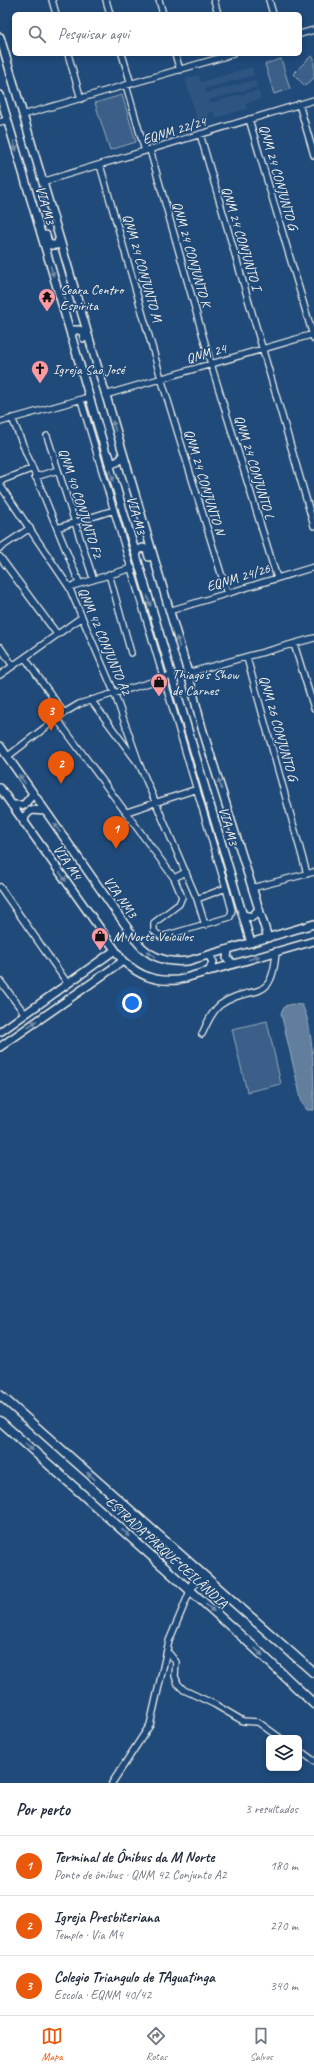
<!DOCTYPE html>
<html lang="pt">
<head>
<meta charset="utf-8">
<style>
  body { margin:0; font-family:Caveat,sans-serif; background:#f6f6f7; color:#1f2937 }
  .controls { position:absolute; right:12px; bottom:12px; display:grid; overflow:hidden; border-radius:6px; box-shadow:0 2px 6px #0003 }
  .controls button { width:36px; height:36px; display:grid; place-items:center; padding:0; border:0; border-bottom:1px solid #e0e1e3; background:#fff; color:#1f2937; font:20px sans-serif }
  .you { position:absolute; left:132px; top:1003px; width:14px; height:14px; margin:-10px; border:3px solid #fff; border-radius:50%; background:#1a73e8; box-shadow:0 0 0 6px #1a73e833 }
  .badge { display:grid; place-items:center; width:26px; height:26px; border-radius:50%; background:#ea580c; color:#fff; font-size:13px; font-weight:700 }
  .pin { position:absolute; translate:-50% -33px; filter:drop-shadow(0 1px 2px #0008) }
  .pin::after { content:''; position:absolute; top:21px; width:14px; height:12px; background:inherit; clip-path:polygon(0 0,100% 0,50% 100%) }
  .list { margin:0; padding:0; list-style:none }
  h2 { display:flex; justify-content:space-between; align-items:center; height:52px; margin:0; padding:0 16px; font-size:17px }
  h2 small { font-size:13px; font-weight:400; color:#747a83 }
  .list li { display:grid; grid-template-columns:26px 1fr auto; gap:12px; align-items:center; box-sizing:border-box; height:60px; padding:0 16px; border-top:1px solid #e0e1e3 }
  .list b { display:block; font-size:15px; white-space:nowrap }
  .list p { margin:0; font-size:13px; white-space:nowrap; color:#747a83 }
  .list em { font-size:13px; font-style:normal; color:#747a83 }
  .icon { flex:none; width:22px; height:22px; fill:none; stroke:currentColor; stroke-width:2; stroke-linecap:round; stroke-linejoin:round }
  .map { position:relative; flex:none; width:314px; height:1783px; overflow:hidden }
  .search { position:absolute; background:#fff; box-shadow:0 2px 6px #0003; left:12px; right:12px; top:12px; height:44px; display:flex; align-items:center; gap:10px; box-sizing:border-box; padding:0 14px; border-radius:6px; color:#747a83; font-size:15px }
  .sheet { height:232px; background:#fff }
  nav { display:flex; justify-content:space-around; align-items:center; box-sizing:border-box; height:56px; border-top:1px solid #e0e1e3; background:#fff; font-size:11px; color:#747a83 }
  nav a { display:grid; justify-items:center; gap:2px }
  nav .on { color:#ea580c }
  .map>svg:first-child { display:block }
  .built { fill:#2d5581 }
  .green { fill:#3a5f88; stroke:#97a8b8 }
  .water { fill:#627e9d; stroke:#9cacbb }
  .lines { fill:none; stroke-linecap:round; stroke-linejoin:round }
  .minor-casing { stroke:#f4f1e8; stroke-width:8 }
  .major-casing { stroke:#f4f1e8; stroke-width:10 }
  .highway-casing { stroke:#f4f1e8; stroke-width:11 }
  .minor { stroke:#1f4a7a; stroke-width:5.5 }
  .major { stroke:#1f4a7a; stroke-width:7 }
  .highway { stroke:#1f4a7a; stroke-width:8 }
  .oneway { fill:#748da6 }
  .labels { text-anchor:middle; stroke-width:3; stroke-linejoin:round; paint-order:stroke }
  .street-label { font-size:14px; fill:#f4f1e8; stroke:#1f4a7a }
  .poi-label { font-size:14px; fill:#f4f1e8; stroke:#1f4a7a; text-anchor:start }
</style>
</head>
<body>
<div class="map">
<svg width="314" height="1783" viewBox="0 0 314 1783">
  <rect width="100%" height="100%" fill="#1f4a7a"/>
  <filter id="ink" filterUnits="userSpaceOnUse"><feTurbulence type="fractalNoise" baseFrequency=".025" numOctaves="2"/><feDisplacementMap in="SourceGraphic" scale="8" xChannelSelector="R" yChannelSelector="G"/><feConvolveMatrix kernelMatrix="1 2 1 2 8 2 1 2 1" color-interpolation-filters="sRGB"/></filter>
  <g filter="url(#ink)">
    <path class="built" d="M 252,67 L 254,75 L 205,89 L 206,93 L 255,80 L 257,87 L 209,100 L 210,103 L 258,90 L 261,99 L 246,103 L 247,109 L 215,118 L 214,112 L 208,113 L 210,120 L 198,123 L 185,79 L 198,75 L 201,82 Z"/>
    <path class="green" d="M 311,56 L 314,58 L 314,78 L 305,86 L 293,74 Z
      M 281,59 L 290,89 L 274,94 L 265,64 Z
      M 122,95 L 136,142 L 110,150 L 95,103 Z
      M 267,1021 L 281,1084 L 247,1092 L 232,1029 Z"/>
    <path class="water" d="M 292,1004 L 302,1005 C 314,1026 314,1083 314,1110 L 307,1110 L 302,1103 L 281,1013 L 285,1006 Z"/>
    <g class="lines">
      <defs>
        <path id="minor" d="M 52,0 L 56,14
          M 106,0 L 110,14
          M 159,0 L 163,14
          M 214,0 L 218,14
          M 269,0 L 273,14
          M 300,34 L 314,30
          M 68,54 L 81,99
          M 122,54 L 131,84
          M 175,54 L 180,70
          M 126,85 L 145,151
          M 299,104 L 314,155
          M 23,115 L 233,54
          M 249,119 L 314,339
          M 0,122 L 7,120
          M 200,134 L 314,526
          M 150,150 L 211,364 L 277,578
          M 100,165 L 161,378 L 227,593
          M 42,182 L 314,100
          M 105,395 L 314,334
          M 81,400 L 226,888 L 197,899
          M 12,418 L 79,582
          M 0,422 L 89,397
          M 47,436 L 93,578
          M 35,477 L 58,470
          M 0,481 L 31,469
          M 0,485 L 69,587
          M 57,528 L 114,510
          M 0,548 L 30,528
          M 0,557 L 57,634
          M 132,568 L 69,587 L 114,692 L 140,766 L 197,899 L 205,925
          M 109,574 L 131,653
          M 169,611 L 314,567
          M 294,644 L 314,708
          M 0,647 L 13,666
          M 25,658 L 64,713
          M 247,658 L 307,874
          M 188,673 L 314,638
          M 0,675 L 82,617
          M 91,700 L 138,763
          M 57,719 L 174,878 L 186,872
          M 7,757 L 64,713 L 79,704 L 168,677
          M 127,812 L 197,789
          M 174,878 L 182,897 L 179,904 L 154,923 L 154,931 L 161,937 L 230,917 L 232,910 L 226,888
          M 0,887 L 68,984
          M 252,888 L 314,872
          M 0,981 L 25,1014
          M 202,1034 C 207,1024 211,1012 220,1005 C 252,982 272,1007 276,952
          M 167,1651 L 176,1662 L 175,1676 L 178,1684 L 184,1690 L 214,1704 L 243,1721 L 258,1722 L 280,1738
          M 299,1750 L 314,1761
          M 112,1783 L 150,1725 L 169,1641 L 190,1591"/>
        <path id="major" d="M 0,37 L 188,673 L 202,728 L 268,938
          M 0,95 L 251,943
          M 46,235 L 48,243 L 51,245 L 57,245 L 59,239
          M 71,336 L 74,330 L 79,330 L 83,332 L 84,338
          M 109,455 L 111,462 C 117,464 120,460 123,456
          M 136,556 L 138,550 L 143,548 L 147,550 L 149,557
          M 0,746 L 138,943 C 151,958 169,963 188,961 L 314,924
          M 0,788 L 123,961 C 140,976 155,982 178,980 L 314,941
          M 12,805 L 24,805 L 33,794
          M 24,823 L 25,816 L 31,810 L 45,811
          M 243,915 L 252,917 L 259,909
          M 228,950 L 227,959 L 234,964
          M 209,955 L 213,962 L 209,972
          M 0,1032 L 115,950
          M 0,1047 L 123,961"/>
        <path id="highway" d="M 0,1395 L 314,1673
          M 0,1421 L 256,1649 L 314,1704
          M 190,1591 L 195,1579 L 207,1579"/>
      </defs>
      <use href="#minor" class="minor-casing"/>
      <use href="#major" class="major-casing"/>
      <use href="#highway" class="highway-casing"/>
      <use href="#minor" class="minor"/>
      <use href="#major" class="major"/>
      <use href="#highway" class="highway"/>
    </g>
    <defs><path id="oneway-solid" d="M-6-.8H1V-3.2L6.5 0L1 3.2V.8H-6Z"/></defs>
    <g class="oneway">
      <use href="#oneway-solid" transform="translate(15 146) rotate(74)"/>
      <use href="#oneway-solid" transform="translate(52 271) rotate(74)"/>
      <use href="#oneway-solid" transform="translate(114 426) rotate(-107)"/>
      <use href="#oneway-solid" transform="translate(112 476) rotate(74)"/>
      <use href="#oneway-solid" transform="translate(149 601) rotate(73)"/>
      <use href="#oneway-solid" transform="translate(178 642) rotate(-107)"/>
      <use href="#oneway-solid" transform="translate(22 779) rotate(-125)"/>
      <use href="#oneway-solid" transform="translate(220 784) rotate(-107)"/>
      <use href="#oneway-solid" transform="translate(57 828) rotate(-125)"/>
      <use href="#oneway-solid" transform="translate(63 877) rotate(55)"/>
      <use href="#oneway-solid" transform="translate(151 954) rotate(-149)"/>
      <use href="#oneway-solid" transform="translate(254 958) rotate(-17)"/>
      <use href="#oneway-solid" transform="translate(32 1024) rotate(-35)"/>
      <use href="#oneway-solid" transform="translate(29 1447) rotate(41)"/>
      <use href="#oneway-solid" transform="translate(91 1476) rotate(-139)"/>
      <use href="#oneway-solid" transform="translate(126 1533) rotate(42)"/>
      <use href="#oneway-solid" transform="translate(210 1608) rotate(41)"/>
      <use href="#oneway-solid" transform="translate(259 1652) rotate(44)"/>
    </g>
  </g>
  <defs>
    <symbol id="temple-pin" viewBox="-11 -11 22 30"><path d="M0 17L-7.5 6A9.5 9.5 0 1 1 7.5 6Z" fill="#ff9aa2" stroke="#1f4a7a"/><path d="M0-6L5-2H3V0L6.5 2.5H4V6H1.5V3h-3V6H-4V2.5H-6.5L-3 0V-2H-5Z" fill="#111"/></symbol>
    <symbol id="church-pin" viewBox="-11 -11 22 30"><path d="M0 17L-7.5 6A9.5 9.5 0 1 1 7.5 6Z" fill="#ff9aa2" stroke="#1f4a7a"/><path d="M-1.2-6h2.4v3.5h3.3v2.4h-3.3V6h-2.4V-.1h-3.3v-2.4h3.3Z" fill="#111"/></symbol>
    <symbol id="shop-pin" viewBox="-11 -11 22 30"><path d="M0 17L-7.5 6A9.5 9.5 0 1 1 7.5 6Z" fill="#ff9aa2" stroke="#1f4a7a"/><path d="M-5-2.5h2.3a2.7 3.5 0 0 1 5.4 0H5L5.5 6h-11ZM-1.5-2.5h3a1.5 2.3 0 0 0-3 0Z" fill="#111"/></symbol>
  </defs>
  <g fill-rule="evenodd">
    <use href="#temple-pin" x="37" y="287" width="20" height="27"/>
    <use href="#church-pin" x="30" y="359" width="20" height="27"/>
    <use href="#shop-pin" x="149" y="672" width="20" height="27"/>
    <use href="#shop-pin" x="90" y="926" width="20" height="27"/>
  </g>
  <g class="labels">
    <g class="street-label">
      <text transform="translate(174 130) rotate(-17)" y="5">EQNM 22/24</text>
      <text transform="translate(279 177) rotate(74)" y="5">QNM 24 CONJUNTO G</text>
      <text transform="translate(46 205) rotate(74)" y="5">VIA M3</text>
      <text transform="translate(242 238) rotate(73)" y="5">QNM 24 CONJUNTO I</text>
      <text transform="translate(192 254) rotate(74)" y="5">QNM 24 CONJUNTO K</text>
      <text transform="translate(143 268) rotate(74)" y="5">QNM 24 CONJUNTO M</text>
      <text transform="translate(206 353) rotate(-16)" y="5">QNM 24</text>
      <text transform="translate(255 467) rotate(73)" y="5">QNM 24 CONJUNTO L</text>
      <text transform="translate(205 482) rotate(73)" y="5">QNM 24 CONJUNTO N</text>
      <text transform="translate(81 503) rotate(72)" y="5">QNM 40 CONJUNTO F2</text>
      <text transform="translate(137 515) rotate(74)" y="5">VIA M3</text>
      <text transform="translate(238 577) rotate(-17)" y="5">EQNM 24/26</text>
      <text transform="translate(105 641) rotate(67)" y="5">QNM 42 CONJUNTO A2</text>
      <text transform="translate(279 728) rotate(74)" y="5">QNM 26 CONJUNTO G</text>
      <text transform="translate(229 826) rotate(74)" y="5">VIA M3</text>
      <text transform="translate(68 862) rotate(55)" y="5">VIA M4</text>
      <text transform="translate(121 897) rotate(55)" y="5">VIA NM3</text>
      <text transform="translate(167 1552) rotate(42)" y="5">ESTRADA PARQUE CEILÂNDIA</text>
    </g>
    <g class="poi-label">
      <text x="60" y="294">Seara Centro<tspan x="60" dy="16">Espírita</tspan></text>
      <text x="53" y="374">Igreja Sao José</text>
      <text x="172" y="679">Thiago's Show<tspan x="172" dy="16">de Carnes</tspan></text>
      <text x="113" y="941">M Norte Veículos</text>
    </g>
  </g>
</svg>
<div class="controls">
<button><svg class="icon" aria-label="layers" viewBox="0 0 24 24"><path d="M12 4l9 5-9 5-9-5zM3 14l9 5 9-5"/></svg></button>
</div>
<div class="you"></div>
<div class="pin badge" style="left:116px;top:849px">1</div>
<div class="pin badge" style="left:61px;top:784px">2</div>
<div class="pin badge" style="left:51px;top:731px">3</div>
<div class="search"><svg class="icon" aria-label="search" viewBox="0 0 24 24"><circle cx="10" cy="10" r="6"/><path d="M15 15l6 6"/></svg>Pesquisar aqui</div>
</div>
<section class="sheet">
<h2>Por perto<small>3 resultados</small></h2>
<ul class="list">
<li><span class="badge">1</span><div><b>Terminal de Ônibus da M Norte</b><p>Ponto de ônibus · QNM 42 Conjunto A2</p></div><em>180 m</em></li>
<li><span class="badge">2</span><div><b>Igreja Presbiteriana</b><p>Templo · Via M4</p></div><em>270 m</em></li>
<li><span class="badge">3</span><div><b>Colegio Triangulo de TAguatinga</b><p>Escola · EQNM 40/42</p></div><em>340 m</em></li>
</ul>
</section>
<nav>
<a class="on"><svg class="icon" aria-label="map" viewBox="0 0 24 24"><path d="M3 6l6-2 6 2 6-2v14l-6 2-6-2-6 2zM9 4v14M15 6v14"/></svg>Mapa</a>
<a><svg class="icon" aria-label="directions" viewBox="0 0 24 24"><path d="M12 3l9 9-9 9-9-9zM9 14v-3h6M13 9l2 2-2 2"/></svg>Rotas</a>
<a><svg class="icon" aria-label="saved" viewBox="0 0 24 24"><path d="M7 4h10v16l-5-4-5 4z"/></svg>Salvos</a>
</nav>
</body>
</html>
